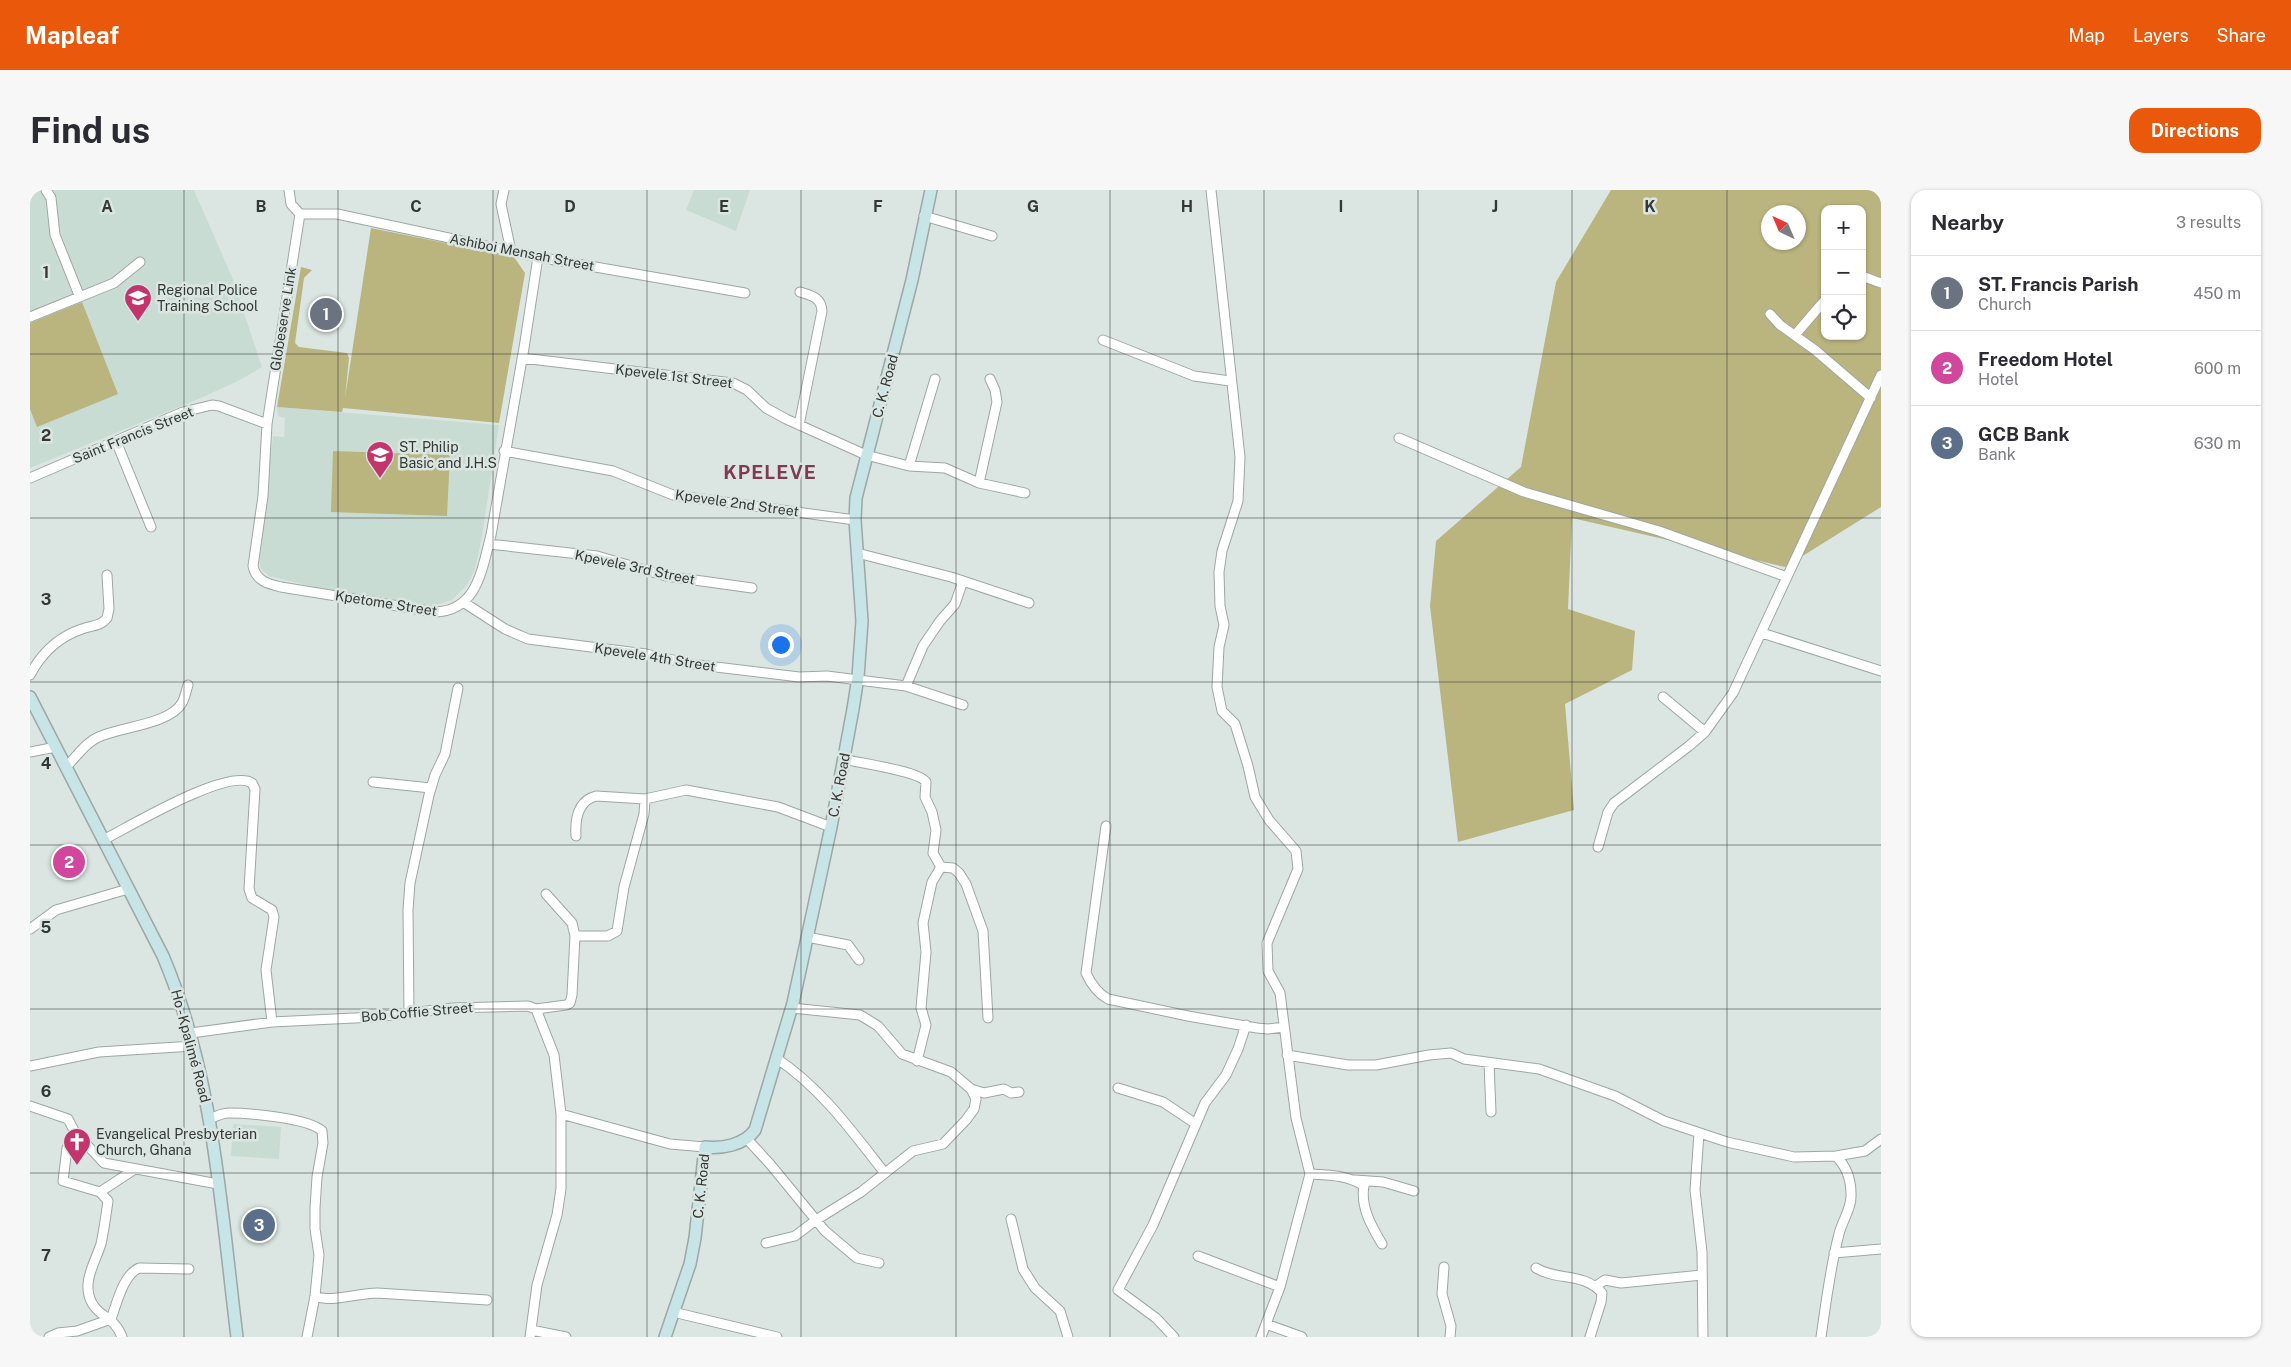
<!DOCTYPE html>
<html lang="en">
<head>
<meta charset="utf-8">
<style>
  body { margin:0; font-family:"Public Sans",sans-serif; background:#f7f7f7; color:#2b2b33 }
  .controls { position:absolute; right:15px; top:15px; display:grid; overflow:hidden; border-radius:10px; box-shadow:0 1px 4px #0004 }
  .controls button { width:45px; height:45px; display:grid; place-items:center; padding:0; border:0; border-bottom:1px solid #e1e1e2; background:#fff; color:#2b2b33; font:25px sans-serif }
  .compass { position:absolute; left:1731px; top:15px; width:45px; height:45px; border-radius:50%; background:#fff; box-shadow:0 1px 4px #0004; rotate:316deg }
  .you { position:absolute; left:750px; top:454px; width:18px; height:18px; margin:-12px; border:4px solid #fff; border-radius:50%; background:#1a73e8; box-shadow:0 0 0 8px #1a73e833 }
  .badge { display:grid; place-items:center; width:32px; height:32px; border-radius:50%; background:#ea580c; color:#fff; font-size:16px; font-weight:700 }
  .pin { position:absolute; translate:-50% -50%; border:2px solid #fff; box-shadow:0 1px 5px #0006 }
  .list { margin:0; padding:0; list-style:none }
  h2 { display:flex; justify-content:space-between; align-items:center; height:65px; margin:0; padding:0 20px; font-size:21px }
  h2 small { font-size:16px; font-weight:400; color:#7c7c81 }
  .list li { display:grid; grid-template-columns:32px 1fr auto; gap:15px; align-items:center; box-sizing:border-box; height:75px; padding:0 20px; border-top:1px solid #e1e1e2 }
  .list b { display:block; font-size:19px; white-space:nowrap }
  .list p { margin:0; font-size:16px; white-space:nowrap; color:#7c7c81 }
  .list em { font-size:16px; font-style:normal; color:#7c7c81 }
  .icon { flex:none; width:28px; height:28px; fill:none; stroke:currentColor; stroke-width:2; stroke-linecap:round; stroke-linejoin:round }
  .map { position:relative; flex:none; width:1851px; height:1147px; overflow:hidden; border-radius:15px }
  header { display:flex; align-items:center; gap:30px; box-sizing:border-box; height:70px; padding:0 25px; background:#ea580c; color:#fff }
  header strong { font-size:24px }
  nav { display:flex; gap:28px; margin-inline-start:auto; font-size:18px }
  .intro { display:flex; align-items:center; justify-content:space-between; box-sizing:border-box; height:120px; padding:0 30px }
  h1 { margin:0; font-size:35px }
  .button { padding:12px 22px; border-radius:15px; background:#ea580c; color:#fff; font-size:18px; font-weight:700 }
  main { display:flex; gap:30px; padding:0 30px }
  aside { flex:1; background:#fff; border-radius:15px; box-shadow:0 1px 4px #0004 }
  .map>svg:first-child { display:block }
  .built { fill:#c9dcd4 }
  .green { fill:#bab47f; fill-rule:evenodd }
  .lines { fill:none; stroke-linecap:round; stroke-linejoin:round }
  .street-casing { stroke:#9da7a3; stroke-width:11 }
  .secondary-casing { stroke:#9da7a3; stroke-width:14 }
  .street { stroke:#fff; stroke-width:9 }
  .secondary { stroke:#c7e4e6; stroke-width:11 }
  .grid { fill:none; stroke:#333836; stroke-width:1; stroke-opacity:0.55 }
  .labels { text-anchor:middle; stroke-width:5; stroke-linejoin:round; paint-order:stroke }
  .street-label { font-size:14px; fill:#333836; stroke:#dbe6e2 }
  .poi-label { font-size:14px; fill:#333836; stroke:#dbe6e2; text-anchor:start }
  .district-label { font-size:19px; font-weight:bold; letter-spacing:1px; fill:#803a51; stroke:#dbe6e2 }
  .grid-label { font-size:16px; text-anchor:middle; font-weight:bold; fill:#333836; stroke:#dbe6e2; stroke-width:5; stroke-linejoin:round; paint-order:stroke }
</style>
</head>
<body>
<header>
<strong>Mapleaf</strong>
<nav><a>Map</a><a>Layers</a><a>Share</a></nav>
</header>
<div class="intro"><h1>Find us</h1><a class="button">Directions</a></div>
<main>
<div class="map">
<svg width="1851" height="1147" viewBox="0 0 1851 1147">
  <rect width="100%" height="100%" fill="#dbe6e2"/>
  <path class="built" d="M 0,0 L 164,0 L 202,87 L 232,177 L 208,191 L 171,208 L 0,278 Z
    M 664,0 L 720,0 L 706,41 L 656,20 Z
    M 247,217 L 469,235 L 452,346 L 445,380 L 437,395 L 422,410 L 403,416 L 292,399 L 239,386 L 231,379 L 229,369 L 243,246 L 254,247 L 255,228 L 248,226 Z
    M 203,934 L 251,937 L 249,969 L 201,966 Z"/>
  <path class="green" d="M 1581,0 L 1851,0 L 1851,317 L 1755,377 L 1542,328 L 1538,419 L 1605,441 L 1602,480 L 1535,514 L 1544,620 L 1428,652 L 1400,416 L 1406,351 L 1491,277 L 1526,92 ZM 1795,19 L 1832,19 L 1832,146 L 1795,146 ZM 1738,22 L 1768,22 L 1768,52 L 1738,52 Z
    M 341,38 L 484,67 L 495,83 L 469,233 L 313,218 L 312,222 L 247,217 L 271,77 L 282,80 L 274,88 L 265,153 L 269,157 L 317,163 L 319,168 L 315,208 Z
    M 52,112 L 88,204 L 7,237 L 0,219 L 0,133 Z
    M 303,261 L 420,265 L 417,326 L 301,322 Z"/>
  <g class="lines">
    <defs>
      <path id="street" d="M 16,0 L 21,8 L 25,45 L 49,105
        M 259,0 L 261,14 L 270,24
        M 474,0 L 471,14 L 481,61
        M 1181,0 L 1210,267 L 1208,311 L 1192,361 L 1189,382 L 1190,416 L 1194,435 L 1189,457 L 1187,497 L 1192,521 L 1205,534 L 1218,576 L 1225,607 L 1239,630 L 1266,661 L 1268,679 L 1237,753 L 1238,781 L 1250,803 L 1266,928 L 1280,984 L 1250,1097 L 1231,1147
        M 270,24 L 237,234 L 233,306 L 223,376 C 226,391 238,394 251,397 L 405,422 C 448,421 452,378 461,345 L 494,158 L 508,67
        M 270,24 L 307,24 L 508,67 L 715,103
        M 894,26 L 962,46
        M 1832,86 L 1851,93
        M 1740,124 L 1750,135 L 1785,160 L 1841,208
        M 0,127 L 84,93 L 110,72
        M 1765,145 L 1795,110
        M 1073,150 L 1164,186 L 1200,191
        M 492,168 L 703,193 L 717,200 L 736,218 L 756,229 L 836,265 L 879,276 L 915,278 L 949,293 L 995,303
        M 769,235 L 792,121 C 791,107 782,106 770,102
        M 1369,248 L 1494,302 L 1629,341 L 1757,387
        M 86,251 L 121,337
        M 474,261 L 583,281 L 643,305 L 825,330
        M 879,276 L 905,189
        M 0,288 L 153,222 L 182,215 L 189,216 L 237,234
        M 949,293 L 967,212 L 965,200 L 960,189
        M 459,354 L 567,366 L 636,386 L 722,398
        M 827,363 L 921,387 L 999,413
        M 433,412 L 475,439 L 498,449 L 616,464 L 661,474 L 769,487 L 797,486 L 876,496 L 893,456 L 910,431 L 925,414 L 933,391
        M 1732,443 L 1851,481
        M 0,485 C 11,464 28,447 52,439 C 61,435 70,437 77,428 L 79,419 L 77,385
        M 876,496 L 933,515
        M 1633,507 L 1675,542
        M 0,562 L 26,557
        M 813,569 C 829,573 889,581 896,592 L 895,607 L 902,622 L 906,640 L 903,663 L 911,677 L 902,692 L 893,733 L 896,762 L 891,818 L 896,835 L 887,871
        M 37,576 C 47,566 57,551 71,546 C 91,537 140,534 152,513 C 155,508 156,501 158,495
        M 343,592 L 401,598
        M 1076,636 L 1056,783 C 1061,794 1067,803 1078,809 L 1158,826 L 1227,838 L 1238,839 L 1254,837
        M 546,646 C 545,630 547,611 566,606 L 615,609 L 656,600 L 748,617 L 801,637
        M 73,650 C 99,637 198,577 222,593 L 225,599 L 219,699 L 222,708 L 242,720 L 244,727 L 236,780 L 242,832
        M 1568,657 L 1578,622 L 1584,613 L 1659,556 L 1675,542 L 1703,503 L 1851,185
        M 911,677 L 923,678 L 929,683 L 936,694 L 953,741 L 958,828
        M 0,739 L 26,720 L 98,699
        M 545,746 L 578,746 L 587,741 L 594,697 L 614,624 L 615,609
        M 777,747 L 818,755 L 829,770
        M 762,818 L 830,825 L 848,836 L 872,864 L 921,882 L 941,899 L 954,903 L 974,899 L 981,903 L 989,902
        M 506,819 L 536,815 L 540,813 L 542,805 L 545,746 L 542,733 L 516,704
        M 379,823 L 378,720 L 380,693 L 399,605 L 405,585 L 415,564 L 428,498
        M 161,843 L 242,832 L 345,827 L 423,818 L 498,816 L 506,819 L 524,865 L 531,924 L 640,954 L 675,957
        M 1257,865 L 1318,875 L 1346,875 L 1399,865 L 1421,863 L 1434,869 L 1509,879 L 1585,906 L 1634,931 L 1697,952 L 1764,967 L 1806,966 L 1835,961 L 1851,949
        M 746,868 C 791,898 821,940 854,982
        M 1459,873 L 1461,922
        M 0,876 L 69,862 L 163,856
        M 1088,898 L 1133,912 L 1166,934
        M 0,916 L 38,929 L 50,952
        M 180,929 C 186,926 193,923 199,923 C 218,923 279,928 292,941 L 293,953 L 287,987 L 285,1018 L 285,1039 L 289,1065 L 285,1106 L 277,1147
        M 1669,943 L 1665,1000 L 1672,1062 L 1673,1147
        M 717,949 L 740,974 L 795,1041 L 827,1068 L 849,1073
        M 1280,984 C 1299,985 1318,985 1334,996 C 1330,1017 1342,1037 1352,1054
        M 1325,990 L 1353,992 L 1384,1001
        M 70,1002 L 105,979
        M 981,1029 L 993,1079 L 1005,1098 L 1030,1121 L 1038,1147
        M 736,1053 L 765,1046 L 786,1030 L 831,1002 L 883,961 L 913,954 L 936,930 L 944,919 L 946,909 L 941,899
        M 1804,1063 L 1851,1059
        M 1168,1066 L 1250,1097
        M 1414,1077 L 1412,1104 L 1421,1136 L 1420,1147
        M 1506,1078 C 1527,1091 1554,1082 1572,1103 L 1571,1112 L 1560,1147
        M 1566,1096 L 1575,1090 L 1591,1093 L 1672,1085
        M 285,1106 C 301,1113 328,1103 347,1103 L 457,1110
        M 643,1122 L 747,1147
        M 1236,1134 L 1272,1147
        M 501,1140 L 536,1147
        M 19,1147 L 28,1143 L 47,1141 L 81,1129 C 87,1113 93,1085 109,1078 L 159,1079
        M 92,1147 C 84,1126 70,1128 62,1113 C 51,1093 65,1073 71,1054 C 74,1040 76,1025 78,1011 L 70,1002 L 33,991 L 37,958 L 41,954 L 50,952 L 57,955 L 74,973 L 188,994
        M 500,1147 L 507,1095 L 527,1025 L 531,999 L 531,924
        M 1144,1147 L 1126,1128 L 1088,1100 L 1123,1035 L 1175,913 L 1196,885 L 1208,859 L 1216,835
        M 1791,1147 C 1796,1113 1800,1078 1809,1044 C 1812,1031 1822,1018 1821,1004 C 1821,989 1816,976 1806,966"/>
      <path id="secondary" d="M 0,507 L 133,766 C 184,886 191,1019 207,1147
        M 635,1147 L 660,1074 L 665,1048 L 675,957 C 692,959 714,955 725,940 L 763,813 L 801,637 L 823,519 L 828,487 L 832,431 L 825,330 L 826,308 L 882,90 L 901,0"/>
    </defs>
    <use href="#street" class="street-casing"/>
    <use href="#secondary" class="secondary-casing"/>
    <use href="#street" class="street"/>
    <use href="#secondary" class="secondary"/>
  </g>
  <path class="grid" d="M 154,0 L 154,1147M 308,0 L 308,1147M 463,0 L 463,1147M 617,0 L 617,1147M 771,0 L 771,1147M 926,0 L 926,1147M 1080,0 L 1080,1147M 1234,0 L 1234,1147M 1388,0 L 1388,1147M 1542,0 L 1542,1147M 1697,0 L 1697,1147M 0,164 L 1851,164M 0,328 L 1851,328M 0,492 L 1851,492M 0,655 L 1851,655M 0,819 L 1851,819M 0,983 L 1851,983"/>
  <defs>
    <symbol id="school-pin" viewBox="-11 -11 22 30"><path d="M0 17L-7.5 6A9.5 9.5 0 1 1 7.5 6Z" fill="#c2366d" stroke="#dbe6e2"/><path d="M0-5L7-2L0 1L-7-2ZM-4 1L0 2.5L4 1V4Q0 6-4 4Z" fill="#fff"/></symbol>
    <symbol id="church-pin" viewBox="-11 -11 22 30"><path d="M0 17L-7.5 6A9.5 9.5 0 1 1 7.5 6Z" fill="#c2366d" stroke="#dbe6e2"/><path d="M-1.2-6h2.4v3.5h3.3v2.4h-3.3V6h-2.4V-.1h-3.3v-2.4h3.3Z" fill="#fff"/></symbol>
  </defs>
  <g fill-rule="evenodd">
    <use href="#school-pin" x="92" y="92" width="32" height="43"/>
    <use href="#school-pin" x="334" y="249" width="32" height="43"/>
    <use href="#church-pin" x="31" y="936" width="32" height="43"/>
  </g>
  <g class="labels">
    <g class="street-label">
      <text transform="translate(492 62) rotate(11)" y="5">Ashiboi Mensah Street</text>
      <text transform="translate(253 129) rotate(-81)" y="5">Globeserve Link</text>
      <text transform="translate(644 186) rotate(7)" y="5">Kpevele 1st Street</text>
      <text transform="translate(855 196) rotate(-75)" y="5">C. K. Road</text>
      <text transform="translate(103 245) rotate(-22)" y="5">Saint Francis Street</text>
      <text transform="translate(707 313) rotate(8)" y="5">Kpevele 2nd Street</text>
      <text transform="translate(605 377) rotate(12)" y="5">Kpevele 3rd Street</text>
      <text transform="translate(356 413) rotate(9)" y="5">Kpetome Street</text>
      <text transform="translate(625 467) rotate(9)" y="5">Kpevele 4th Street</text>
      <text transform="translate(809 595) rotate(-79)" y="5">C. K. Road</text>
      <text transform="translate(387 822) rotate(-5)" y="5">Bob Coffie Street</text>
      <text transform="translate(161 856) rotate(75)" y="5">Ho - Kpalimé Road</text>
      <text transform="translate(671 996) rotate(-84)" y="5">C. K. Road</text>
    </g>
    <g class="poi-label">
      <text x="127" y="105">Regional Police<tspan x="127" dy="16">Training School</tspan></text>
      <text x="369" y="262">ST. Philip<tspan x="369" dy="16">Basic and J.H.S</tspan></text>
      <text x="66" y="949">Evangelical Presbyterian<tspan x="66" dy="16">Church, Ghana</tspan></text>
    </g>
    <g class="district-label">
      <text x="740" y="289">KPELEVE</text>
    </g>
  </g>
  <g class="grid-label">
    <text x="77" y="22">A</text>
    <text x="231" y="22">B</text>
    <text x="386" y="22">C</text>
    <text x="540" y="22">D</text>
    <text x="694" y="22">E</text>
    <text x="848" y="22">F</text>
    <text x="1003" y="22">G</text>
    <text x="1157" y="22">H</text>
    <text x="1311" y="22">I</text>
    <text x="1465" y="22">J</text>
    <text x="1620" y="22">K</text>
    <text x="16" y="88">1</text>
    <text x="16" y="251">2</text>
    <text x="16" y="415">3</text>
    <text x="16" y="579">4</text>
    <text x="16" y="743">5</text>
    <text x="16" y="907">6</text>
    <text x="16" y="1071">7</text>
  </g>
</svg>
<div class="controls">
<button>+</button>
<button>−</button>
<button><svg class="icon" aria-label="locate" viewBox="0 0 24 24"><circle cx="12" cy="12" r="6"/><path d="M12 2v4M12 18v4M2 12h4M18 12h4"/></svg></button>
</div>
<svg class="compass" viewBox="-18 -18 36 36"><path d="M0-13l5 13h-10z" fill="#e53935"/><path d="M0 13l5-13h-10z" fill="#7c7c81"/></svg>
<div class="you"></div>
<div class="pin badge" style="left:296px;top:124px;background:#6b7280">1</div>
<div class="pin badge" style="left:39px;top:672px;background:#d1479c">2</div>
<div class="pin badge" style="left:229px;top:1035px;background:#5c6f8a">3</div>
</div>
<aside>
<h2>Nearby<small>3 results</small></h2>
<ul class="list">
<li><span class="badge" style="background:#6b7280">1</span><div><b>ST. Francis Parish</b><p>Church</p></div><em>450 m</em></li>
<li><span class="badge" style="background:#d1479c">2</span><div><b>Freedom Hotel</b><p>Hotel</p></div><em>600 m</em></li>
<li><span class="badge" style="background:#5c6f8a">3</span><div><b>GCB Bank</b><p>Bank</p></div><em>630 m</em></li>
</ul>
</aside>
</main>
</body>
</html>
